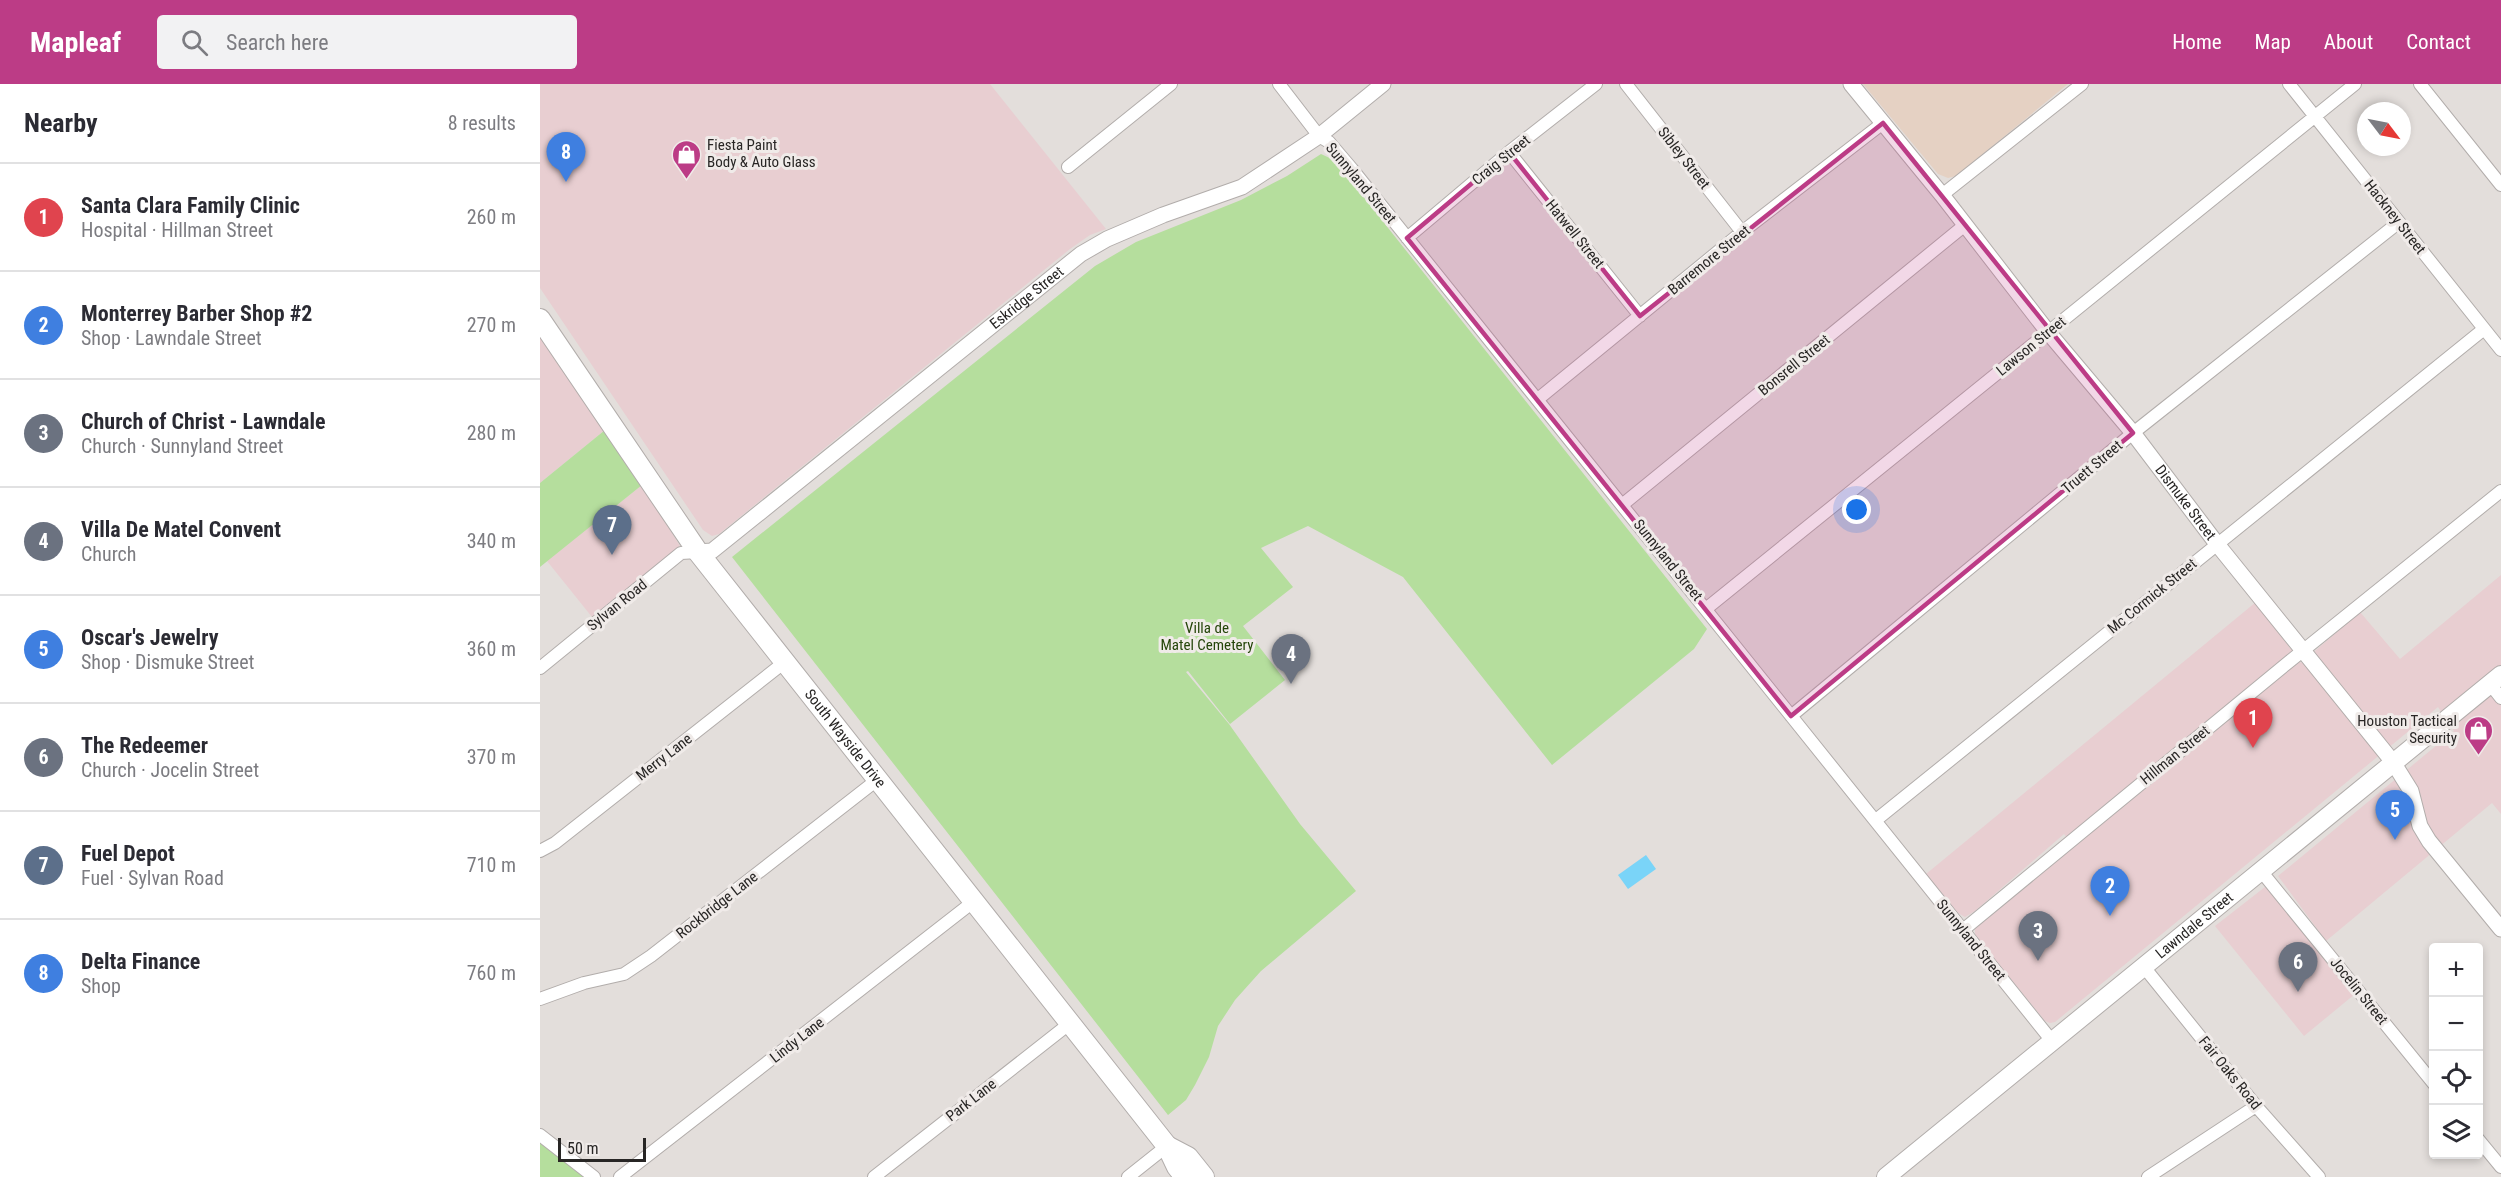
<!DOCTYPE html>
<html lang="en">
<head>
<meta charset="utf-8">
<style>
  body { margin:0; font-family:"Roboto Condensed",sans-serif; background:#f2f2f3; color:#2b2b33 }
  .controls { position:absolute; right:18px; bottom:18px; display:grid; overflow:hidden; border-radius:6px; box-shadow:0 3px 9px #0003 }
  .controls button { width:54px; height:54px; display:grid; place-items:center; padding:0; border:0; border-bottom:2px solid #e1e1e2; background:#fff; color:#2b2b33; font:30px sans-serif }
  .compass { position:absolute; left:1817px; top:18px; width:54px; height:54px; border-radius:50%; background:#fff; box-shadow:0 3px 9px #0003; rotate:122deg }
  .scale { position:absolute; left:18px; bottom:15px; width:88px; box-sizing:border-box; padding-left:6px; border:3px solid #282625; border-top:0; font-size:16px; line-height:21px; white-space:nowrap; color:#282625; -webkit-text-stroke:4px #f0ebe9; paint-order:stroke }
  .you { position:absolute; left:1317px; top:426px; width:21px; height:21px; margin:-15px; border:4px solid #fff; border-radius:50%; background:#1a73e8; box-shadow:0 0 0 9px #1a73e833 }
  .badge { display:grid; place-items:center; width:39px; height:39px; border-radius:50%; background:#bc3c86; color:#fff; font-size:20px; font-weight:700 }
  .pin { position:absolute; translate:-50% -50px; filter:drop-shadow(0 2px 3px #0008) }
  .pin::after { content:''; position:absolute; top:32px; width:21px; height:18px; background:inherit; clip-path:polygon(0 0,100% 0,50% 100%) }
  .list { margin:0; padding:0; list-style:none }
  h2 { display:flex; justify-content:space-between; align-items:center; height:78px; margin:0; padding:0 24px; font-size:26px }
  h2 small { font-size:20px; font-weight:400; color:#7c7c81 }
  .list li { display:grid; grid-template-columns:39px 1fr auto; gap:18px; align-items:center; box-sizing:border-box; height:108px; padding:0 24px; border-top:2px solid #e1e1e2 }
  .list b { display:block; font-size:22px; white-space:nowrap }
  .list p { margin:0; font-size:20px; white-space:nowrap; color:#7c7c81 }
  .list em { font-size:20px; font-style:normal; color:#7c7c81 }
  .icon { flex:none; width:33px; height:33px; fill:none; stroke:currentColor; stroke-width:2; stroke-linecap:round; stroke-linejoin:round }
  .map { position:relative; flex:none; width:1961px; height:1093px; overflow:hidden }
  header { display:flex; align-items:center; gap:36px; box-sizing:border-box; height:84px; padding:0 30px; background:#bc3c86; color:#fff }
  header strong { font-size:28px }
  nav { display:flex; gap:33px; margin-inline-start:auto; font-size:21px }
  .search { width:420px; height:54px; background:#f2f2f3; display:flex; align-items:center; gap:15px; box-sizing:border-box; padding:0 21px; border-radius:6px; color:#7c7c81; font-size:22px }
  main { display:flex }
  aside { flex:1; background:#fff }
  .map>svg:first-child { display:block }
  .commercial { fill:#e8ced1 }
  .education { fill:#e5d1c3 }
  .green { fill:#b5de9d }
  .water { fill:#7ad4f8 }
  .lines { fill:none; stroke-linecap:round; stroke-linejoin:round }
  .minor-casing { stroke:#b2adab; stroke-width:14 }
  .tertiary-casing { stroke:#b2adab; stroke-width:17 }
  .secondary-casing { stroke:#b2adab; stroke-width:20 }
  .primary-casing { stroke:#b2adab; stroke-width:22 }
  .minor { stroke:#fff; stroke-width:12 }
  .tertiary { stroke:#fff; stroke-width:15 }
  .secondary { stroke:#fff; stroke-width:18 }
  .primary { stroke:#fff; stroke-width:20 }
  .marked { fill:#bc3c86; fill-opacity:0.2; stroke:#bc3c86; stroke-width:4.5; stroke-linejoin:round }
  .labels { text-anchor:middle; stroke-width:6; stroke-linejoin:round; paint-order:stroke }
  .poi-label { font-size:15px; fill:#282625; stroke:#f0ebe9; text-anchor:start }
  .street-label { font-size:15px; fill:#282625; stroke:#f0ebe9 }
  .park-label { font-size:15px; fill:#244509; stroke:#f0ebe9 }
</style>
</head>
<body>
<header>
<strong>Mapleaf</strong>
<div class="search"><svg class="icon" aria-label="search" viewBox="0 0 24 24"><circle cx="10" cy="10" r="6"/><path d="M15 15l6 6"/></svg>Search here</div>
<nav><a>Home</a><a>Map</a><a>About</a><a>Contact</a></nav>
</header>
<main>
<aside>
<h2>Nearby<small>8 results</small></h2>
<ul class="list">
<li><span class="badge" style="background:#e0444e">1</span><div><b>Santa Clara Family Clinic</b><p>Hospital · Hillman Street</p></div><em>260 m</em></li>
<li><span class="badge" style="background:#3f7fe0">2</span><div><b>Monterrey Barber Shop #2</b><p>Shop · Lawndale Street</p></div><em>270 m</em></li>
<li><span class="badge" style="background:#6b7280">3</span><div><b>Church of Christ - Lawndale</b><p>Church · Sunnyland Street</p></div><em>280 m</em></li>
<li><span class="badge" style="background:#6b7280">4</span><div><b>Villa De Matel Convent</b><p>Church</p></div><em>340 m</em></li>
<li><span class="badge" style="background:#3f7fe0">5</span><div><b>Oscar's Jewelry</b><p>Shop · Dismuke Street</p></div><em>360 m</em></li>
<li><span class="badge" style="background:#6b7280">6</span><div><b>The Redeemer</b><p>Church · Jocelin Street</p></div><em>370 m</em></li>
<li><span class="badge" style="background:#5c6f8a">7</span><div><b>Fuel Depot</b><p>Fuel · Sylvan Road</p></div><em>710 m</em></li>
<li><span class="badge" style="background:#3f7fe0">8</span><div><b>Delta Finance</b><p>Shop</p></div><em>760 m</em></li>
</ul>
</aside>
<div class="map">
<svg width="1961" height="1093" viewBox="0 0 1961 1093">
  <rect width="100%" height="100%" fill="#e3dedb"/>
  <path class="commercial" d="M 0,0 L 450,0 L 566,145 L 550,151 L 530,165 L 179,450 L 172,452 L 163,446 L 0,204 Z
    M 0,250 L 65,346 L 0,399 Z
    M 102,401 L 140,462 L 52,533 L 7,477 Z
    M 1961,491 L 1961,730 L 1952,719 L 1786,857 L 1738,792 L 1914,647 L 1898,623 L 1515,938 L 1510,939 L 1505,937 L 1435,851 L 1435,844 L 1440,837 L 1532,760 L 1524,750 L 1435,827 L 1425,833 L 1416,828 L 1386,790 L 1716,518 L 1761,579 L 1820,528 L 1860,575 Z
    M 1725,803 L 1728,804 L 1815,910 L 1764,952 L 1675,842 Z"/>
  <path class="education" d="M 1323,0 L 1528,0 L 1416,92 L 1408,94 L 1398,90 Z"/>
  <path class="green" d="M 781,70 L 794,76 L 1167,545 L 1154,565 L 1012,681 L 863,493 L 768,442 L 721,464 L 753,503 L 703,542 L 745,596 L 690,640 L 648,587 L 646,588 L 689,640 L 760,740 L 816,807 L 721,887 L 695,916 L 678,942 L 669,973 L 655,1001 L 646,1016 L 628,1031 L 192,473 L 555,182 L 596,158 L 701,116 L 747,92 Z
    M 65,346 L 102,401 L 0,483 L 0,399 Z
    M 0,1059 L 44,1093 L 0,1093 Z"/>
  <path class="water" d="M 1106,771 L 1116,785 L 1088,805 L 1078,791 Z"/>
  <g class="lines">
    <defs>
      <path id="minor" d="M 739,0 L 779,52 L 789,58 L 812,85 L 1512,957
        M 1086,0 L 1202,148
        M 1749,0 L 1961,266
        M 1880,0 L 1961,101
        M 969,68 L 1100,232
        M 528,83 L 631,0
        M 1402,111 L 1542,0
        M 867,154 L 969,68 L 1056,0
        M 998,315 L 1202,148 L 1343,39
        M 1082,421 L 1425,141
        M 1167,524 L 1815,0
        M 0,584 L 141,469 L 158,468
        M 1950,600 L 1961,614
        M 1251,632 L 1593,349 L 1858,139
        M 1336,736 L 1944,245
        M 0,767 L 15,759 L 246,577
        M 1721,787 L 1894,1000
        M 1423,846 L 1750,577 L 1961,407
        M 1604,883 L 1716,1022 L 1779,1093
        M 0,915 L 44,899 L 84,890 L 111,872 L 337,696
        M 0,1051 L 54,1093
        M 1938,1055 L 1961,1083
        M 80,1093 L 433,818
        M 334,1093 L 529,940
        M 588,1093 L 627,1062
        M 1608,1093 L 1716,1022"/>
      <g id="tertiary">
        <path id="s1" d="M 1311,0 L 1402,111 L 1508,248 L 1593,349 L 1677,460 L 1853,678 L 1871,707 L 1880,742 L 1889,757 L 1961,845"/>
        <path id="s2" d="M 158,468 L 172,467 L 541,170 L 567,155 L 623,131 L 702,103 L 779,52 L 843,0"/>
      </g>
      <g id="secondary">
        <path id="s3" d="M 1346,1093 L 1961,591"/>
      </g>
      <g id="primary">
        <path id="s4" d="M 0,235 L 158,468 L 627,1062 L 637,1083 L 645,1093"/>
        <path d="M 627,1062 L 648,1073 L 664,1093"/>
      </g>
    </defs>
    <use href="#minor" class="minor-casing"/>
    <use href="#tertiary" class="tertiary-casing"/>
    <use href="#secondary" class="secondary-casing"/>
    <use href="#primary" class="primary-casing"/>
    <use href="#minor" class="minor"/>
    <use href="#tertiary" class="tertiary"/>
    <use href="#secondary" class="secondary"/>
    <use href="#primary" class="primary"/>
  </g>
  <path class="marked" d="M 1343,39 L 1593,349 L 1251,632 L 867,154 L 969,68 L 1100,232 Z"/>
  <defs>
    <symbol id="shop-pin" viewBox="-11 -11 22 30"><path d="M0 17L-7.5 6A9.5 9.5 0 1 1 7.5 6Z" fill="#bc3c86" stroke="#f0ebe9"/><path d="M-5-2.5h2.3a2.7 3.5 0 0 1 5.4 0H5L5.5 6h-11ZM-1.5-2.5h3a1.5 2.3 0 0 0-3 0Z" fill="#fff"/></symbol>
  </defs>
  <g fill-rule="evenodd">
    <use href="#shop-pin" x="130" y="54" width="33" height="45"/>
    <use href="#shop-pin" x="1922" y="630" width="33" height="45"/>
  </g>
  <g class="labels">
    <g class="poi-label">
      <text x="167" y="66">Fiesta Paint<tspan x="167" dy="17">Body &amp; Auto Glass</tspan></text>
      <text x="1917" y="642" text-anchor="end">Houston Tactical<tspan x="1917" dy="17">Security</tspan></text>
    </g>
    <g class="street-label">
      <text transform="translate(1144 74) rotate(52)" y="5">Sibley Street</text>
      <text transform="translate(961 76) rotate(-39)" y="5">Craig Street</text>
      <text transform="translate(821 99) rotate(50)" y="5">Sunnyland Street</text>
      <text transform="translate(1855 133) rotate(52)" y="5">Hackney Street</text>
      <text transform="translate(1035 150) rotate(51)" y="5">Hatwell Street</text>
      <text transform="translate(1169 176) rotate(-39)" y="5">Barremore Street</text>
      <text dy="5" stroke="none"><textPath href="#s2" startOffset="418">Eskridge Street</textPath></text>
      <text transform="translate(1491 262) rotate(-39)" y="5">Lawson Street</text>
      <text transform="translate(1254 281) rotate(-39)" y="5">Bonsrell Street</text>
      <text transform="translate(1552 383) rotate(-40)" y="5">Truett Street</text>
      <text dy="5" stroke="none"><textPath href="#s1" startOffset="536">Dismuke Street</textPath></text>
      <text transform="translate(1128 476) rotate(51)" y="5">Sunnyland Street</text>
      <text transform="translate(1612 512) rotate(-39)" y="5">Mc Cormick Street</text>
      <text transform="translate(77 521) rotate(-39)" y="5">Sylvan Road</text>
      <text dy="5" stroke="none"><textPath href="#s4" startOffset="519">South Wayside Drive</textPath></text>
      <text transform="translate(1635 671) rotate(-39)" y="5">Hillman Street</text>
      <text transform="translate(124 673) rotate(-38)" y="5">Merry Lane</text>
      <text transform="translate(177 821) rotate(-38)" y="5">Rockbridge Lane</text>
      <text dy="5" stroke="none"><textPath href="#s3" startOffset="398">Lawndale Street</textPath></text>
      <text transform="translate(1431 856) rotate(51)" y="5">Sunnyland Street</text>
      <text transform="translate(1819 907) rotate(51)" y="5">Jocelin Street</text>
      <text transform="translate(257 956) rotate(-38)" y="5">Lindy Lane</text>
      <text transform="translate(1690 989) rotate(51)" y="5">Fair Oaks Road</text>
      <text transform="translate(431 1016) rotate(-38)" y="5">Park Lane</text>
    </g>
    <g class="park-label">
      <text x="667" y="549">Villa de<tspan x="667" dy="17">Matel Cemetery</tspan></text>
    </g>
  </g>
</svg>
<div class="controls">
<button>+</button>
<button>−</button>
<button><svg class="icon" aria-label="locate" viewBox="0 0 24 24"><circle cx="12" cy="12" r="6"/><path d="M12 2v4M12 18v4M2 12h4M18 12h4"/></svg></button>
<button><svg class="icon" aria-label="layers" viewBox="0 0 24 24"><path d="M12 4l9 5-9 5-9-5zM3 14l9 5 9-5"/></svg></button>
</div>
<svg class="compass" viewBox="-18 -18 36 36"><path d="M0-13l5 13h-10z" fill="#e53935"/><path d="M0 13l5-13h-10z" fill="#7c7c81"/></svg>
<div class="scale">50 m</div>
<div class="you"></div>
<div class="pin badge" style="left:1713px;top:664px;background:#e0444e">1</div>
<div class="pin badge" style="left:1570px;top:832px;background:#3f7fe0">2</div>
<div class="pin badge" style="left:1498px;top:877px;background:#6b7280">3</div>
<div class="pin badge" style="left:751px;top:600px;background:#6b7280">4</div>
<div class="pin badge" style="left:1855px;top:756px;background:#3f7fe0">5</div>
<div class="pin badge" style="left:1758px;top:908px;background:#6b7280">6</div>
<div class="pin badge" style="left:72px;top:471px;background:#5c6f8a">7</div>
<div class="pin badge" style="left:26px;top:98px;background:#3f7fe0">8</div>
</div>
</main>
</body>
</html>
